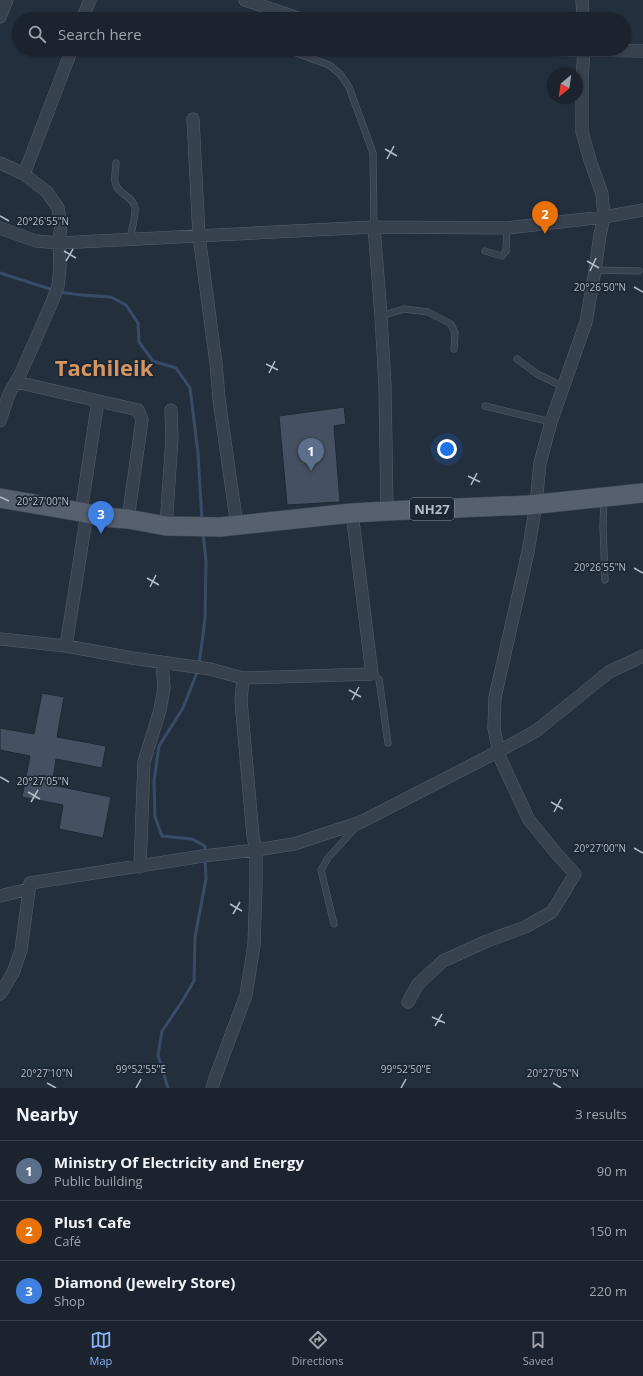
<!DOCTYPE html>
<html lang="en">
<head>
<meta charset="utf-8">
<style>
  body { margin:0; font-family:"Open Sans",sans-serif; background:#282f3a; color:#f1f3f6 }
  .compass { position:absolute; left:547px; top:68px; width:36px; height:36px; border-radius:50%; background:#1b232e; box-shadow:0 1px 3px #0004; rotate:209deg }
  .you { position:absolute; left:447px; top:449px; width:14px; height:14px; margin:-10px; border:3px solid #fff; border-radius:50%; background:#1a73e8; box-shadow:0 0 0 6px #1a73e833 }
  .badge { display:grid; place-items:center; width:26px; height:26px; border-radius:50%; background:#8ab4f8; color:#fff; font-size:13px; font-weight:700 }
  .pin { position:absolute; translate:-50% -33px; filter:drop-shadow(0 1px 2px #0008) }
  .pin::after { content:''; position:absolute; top:21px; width:14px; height:12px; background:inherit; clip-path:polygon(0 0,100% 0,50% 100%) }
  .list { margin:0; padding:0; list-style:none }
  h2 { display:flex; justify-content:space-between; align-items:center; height:52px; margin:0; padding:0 16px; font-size:17px }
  h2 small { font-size:13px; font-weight:400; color:#a0a4aa }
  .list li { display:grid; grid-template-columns:26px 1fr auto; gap:12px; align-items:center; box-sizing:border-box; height:60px; padding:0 16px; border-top:1px solid #39404a }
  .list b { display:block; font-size:15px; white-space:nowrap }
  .list p { margin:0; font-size:13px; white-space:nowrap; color:#a0a4aa }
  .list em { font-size:13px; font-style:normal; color:#a0a4aa }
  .icon { flex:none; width:22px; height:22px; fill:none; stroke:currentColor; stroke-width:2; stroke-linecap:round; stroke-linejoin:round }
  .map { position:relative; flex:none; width:643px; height:1088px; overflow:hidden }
  .search { position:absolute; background:#1b232e; box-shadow:0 1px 3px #0004; left:12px; right:12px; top:12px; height:44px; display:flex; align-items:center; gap:10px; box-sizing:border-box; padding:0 14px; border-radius:22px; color:#a0a4aa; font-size:15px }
  .sheet { height:232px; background:#1b232e }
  nav { display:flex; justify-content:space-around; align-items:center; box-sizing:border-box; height:56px; border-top:1px solid #39404a; background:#1b232e; font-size:11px; color:#a0a4aa }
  nav a { display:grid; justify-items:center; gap:2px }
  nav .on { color:#8ab4f8 }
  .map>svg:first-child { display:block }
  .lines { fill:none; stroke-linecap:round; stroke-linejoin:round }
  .stream { stroke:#394c67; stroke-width:3 }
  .building { fill:#455162; stroke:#1f2835 }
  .lane-casing { stroke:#565f6c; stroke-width:7 }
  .street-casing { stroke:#565f6c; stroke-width:13 }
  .primary-casing { stroke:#414a57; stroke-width:20 }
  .lane { stroke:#38414e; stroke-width:6 }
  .street { stroke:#38414e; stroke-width:12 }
  .primary { stroke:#56606e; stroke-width:19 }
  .ticks { fill:none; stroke:#b4bcc9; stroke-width:1.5 }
  .labels { text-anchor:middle; stroke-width:3.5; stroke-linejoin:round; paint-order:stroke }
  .shield { fill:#1d2633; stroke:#878f9c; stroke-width:1 }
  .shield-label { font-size:13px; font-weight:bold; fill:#b4bcc9 }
  .town-label { font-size:22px; font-weight:bold; fill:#d59563; stroke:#1d2633 }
  .ticks-label { font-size:10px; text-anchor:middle; fill:#b4bcc9; stroke:#1d2633; stroke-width:3.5; stroke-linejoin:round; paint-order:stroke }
</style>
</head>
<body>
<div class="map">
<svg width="643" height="1088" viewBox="0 0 643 1088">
  <rect width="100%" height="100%" fill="#242f3e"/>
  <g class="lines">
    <path class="stream" d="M 0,273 L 53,290
      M 59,292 L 81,295 L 111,297 L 126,305 L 138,323 L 139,342 L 153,361 L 176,368 L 190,388 L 198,453 L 202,521
      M 199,664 L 205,620 L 206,562 L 203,532
      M 198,670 L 183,708 L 159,746 L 154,781 L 155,817 L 162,836 L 192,839 L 205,846 L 205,852
      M 168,1088 L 158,1055 L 162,1031 L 181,1003 L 194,981 L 195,937 L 206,879 L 205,858"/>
  </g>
  <path class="building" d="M 344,407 L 346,424 L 334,426 L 340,502 L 287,505 L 279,416 Z
    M 42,693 L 64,697 L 57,737 L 106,746 L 102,768 L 56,759 L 52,785 L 111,797 L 103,838 L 59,829 L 63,805 L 22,797 L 30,756 L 0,750 L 0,728 L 34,734 Z"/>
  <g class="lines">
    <defs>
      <path id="lane" d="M 285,49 L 329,65 L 340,74 L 349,87 L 373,153 L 374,227
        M 116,163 C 116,169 114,176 115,182 C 117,195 134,196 135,208 C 136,217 131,231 130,239
        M 485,251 L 502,256 L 506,251 L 507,228
        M 595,270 L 639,271
        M 381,316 L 404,309 L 428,312 L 451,324 L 455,333 L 454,349
        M 517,359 L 537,374 L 564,387
        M 485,406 L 551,422
        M 604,499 L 603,526 L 605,580
        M 372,674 L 379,679 L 388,743
        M 334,924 L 321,870 L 328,858 L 357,826"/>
      <path id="street" d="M 245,0 L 301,19
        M 582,0 L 583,19
        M 0,17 L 7,0
        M 82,19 L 90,0
        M 516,49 L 643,51
        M 193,119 L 199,236 L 216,363 L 219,399 L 237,526
        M 0,163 L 24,174
        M 374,227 L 381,316 L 385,386 L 387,511
        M 0,228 L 36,241 L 59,243 L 374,227 L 507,228 L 604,217 L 643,210
        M 16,382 L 138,410 L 142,420 L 128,519
        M 0,421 L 9,394 L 21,373 L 52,302 L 58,286 L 60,267 L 59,243 L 61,224 L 58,208 L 47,192 L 24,174 L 72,49
        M 81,512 L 98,401
        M 166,526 L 172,438 L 171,410
        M 0,639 L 66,646 L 132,658 L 210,669 L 243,678 L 372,674 L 352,513
        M 66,646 L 87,513
        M 140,867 L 144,762 L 160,710 L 164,688 L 162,662
        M 0,896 L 29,889
        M 0,994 L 13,973 L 21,950 L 30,883 L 203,856 L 256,850 L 253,836 L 241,701 L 243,678
        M 408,1002 L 418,984 L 443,961 L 487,941 L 525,927 L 552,912 L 575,874 L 556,853 L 529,820 L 500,758 L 494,728 L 495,697 L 528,552 L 536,504 L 540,463 L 551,422 L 586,322 L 595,270 L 600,235 L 604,217 L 602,194 L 590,160 L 582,132 L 582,80 L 584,49
        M 212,1088 L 215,1078 L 246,995 L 254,945 L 256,884 L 256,850 L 294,844 L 361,822 L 499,751 L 536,731 L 609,672 L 643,656"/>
      <path id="primary" d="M 0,498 L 81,512 L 103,517 L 128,519 L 166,526 L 220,527 L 352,513 L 387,511 L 529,505 L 643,493"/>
    </defs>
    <use href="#lane" class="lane-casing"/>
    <use href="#street" class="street-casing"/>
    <use href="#primary" class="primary-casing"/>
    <use href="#lane" class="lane"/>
    <use href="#street" class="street"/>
    <use href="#primary" class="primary"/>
  </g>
  <path class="ticks" d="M 385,149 L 397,156M 387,159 L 394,146M 0,216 L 9,221M 64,251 L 76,258M 66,261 L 73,249M 587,261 L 599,268M 590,271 L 596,258M 634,287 L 643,292M 266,364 L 278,370M 269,373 L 275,361M 468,476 L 480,482M 471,485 L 477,473M 0,497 L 9,501M 634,568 L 643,573M 147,578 L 159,585M 150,587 L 156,575M 349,690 L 361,697M 352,700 L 359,687M 0,777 L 9,782M 28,792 L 40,799M 31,802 L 38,790M 551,802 L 563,809M 554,812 L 561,799M 634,848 L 643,853M 230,904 L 242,911M 233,914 L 240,902M 432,1017 L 445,1023M 435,1026 L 442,1014M 47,1083 L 56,1088M 553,1083 L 561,1088M 136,1088 L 141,1079M 401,1088 L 406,1079"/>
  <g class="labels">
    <rect class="shield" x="410" y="498" width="44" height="22" rx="3"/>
    <g class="shield-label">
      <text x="432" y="514">NH27</text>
    </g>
    <g class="town-label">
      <text x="104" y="376">Tachileik</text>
    </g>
  </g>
  <g class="ticks-label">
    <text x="43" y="225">20°26'55"N</text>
    <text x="600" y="291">20°26'50"N</text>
    <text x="43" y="505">20°27'00"N</text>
    <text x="600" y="571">20°26'55"N</text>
    <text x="43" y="785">20°27'05"N</text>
    <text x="600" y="852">20°27'00"N</text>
    <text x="141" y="1073">99°52'55"E</text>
    <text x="406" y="1073">99°52'50"E</text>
    <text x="47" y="1077">20°27'10"N</text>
    <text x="553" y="1077">20°27'05"N</text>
  </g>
</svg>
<svg class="compass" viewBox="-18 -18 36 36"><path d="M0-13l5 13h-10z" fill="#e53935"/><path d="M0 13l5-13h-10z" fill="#a0a4aa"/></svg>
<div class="you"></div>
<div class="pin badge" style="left:311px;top:471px;background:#5c6f8a">1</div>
<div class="pin badge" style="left:545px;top:234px;background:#e8710a">2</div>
<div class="pin badge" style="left:101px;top:534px;background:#3f7fe0">3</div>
<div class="search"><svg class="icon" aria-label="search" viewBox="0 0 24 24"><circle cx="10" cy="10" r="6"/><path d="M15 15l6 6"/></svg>Search here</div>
</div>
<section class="sheet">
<h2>Nearby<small>3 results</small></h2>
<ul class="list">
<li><span class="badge" style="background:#5c6f8a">1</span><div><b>Ministry Of Electricity and Energy</b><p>Public building</p></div><em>90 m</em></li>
<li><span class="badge" style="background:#e8710a">2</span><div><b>Plus1 Cafe</b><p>Café</p></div><em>150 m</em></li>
<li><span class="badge" style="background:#3f7fe0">3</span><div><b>Diamond (Jewelry Store)</b><p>Shop</p></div><em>220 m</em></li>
</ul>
</section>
<nav>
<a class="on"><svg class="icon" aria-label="map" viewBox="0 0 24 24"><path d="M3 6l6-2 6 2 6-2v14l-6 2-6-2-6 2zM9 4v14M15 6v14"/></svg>Map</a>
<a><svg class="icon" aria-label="directions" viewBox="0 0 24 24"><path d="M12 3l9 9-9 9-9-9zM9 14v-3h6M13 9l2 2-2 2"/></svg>Directions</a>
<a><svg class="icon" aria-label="saved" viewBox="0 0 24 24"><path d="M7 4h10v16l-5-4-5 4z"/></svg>Saved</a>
</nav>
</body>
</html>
